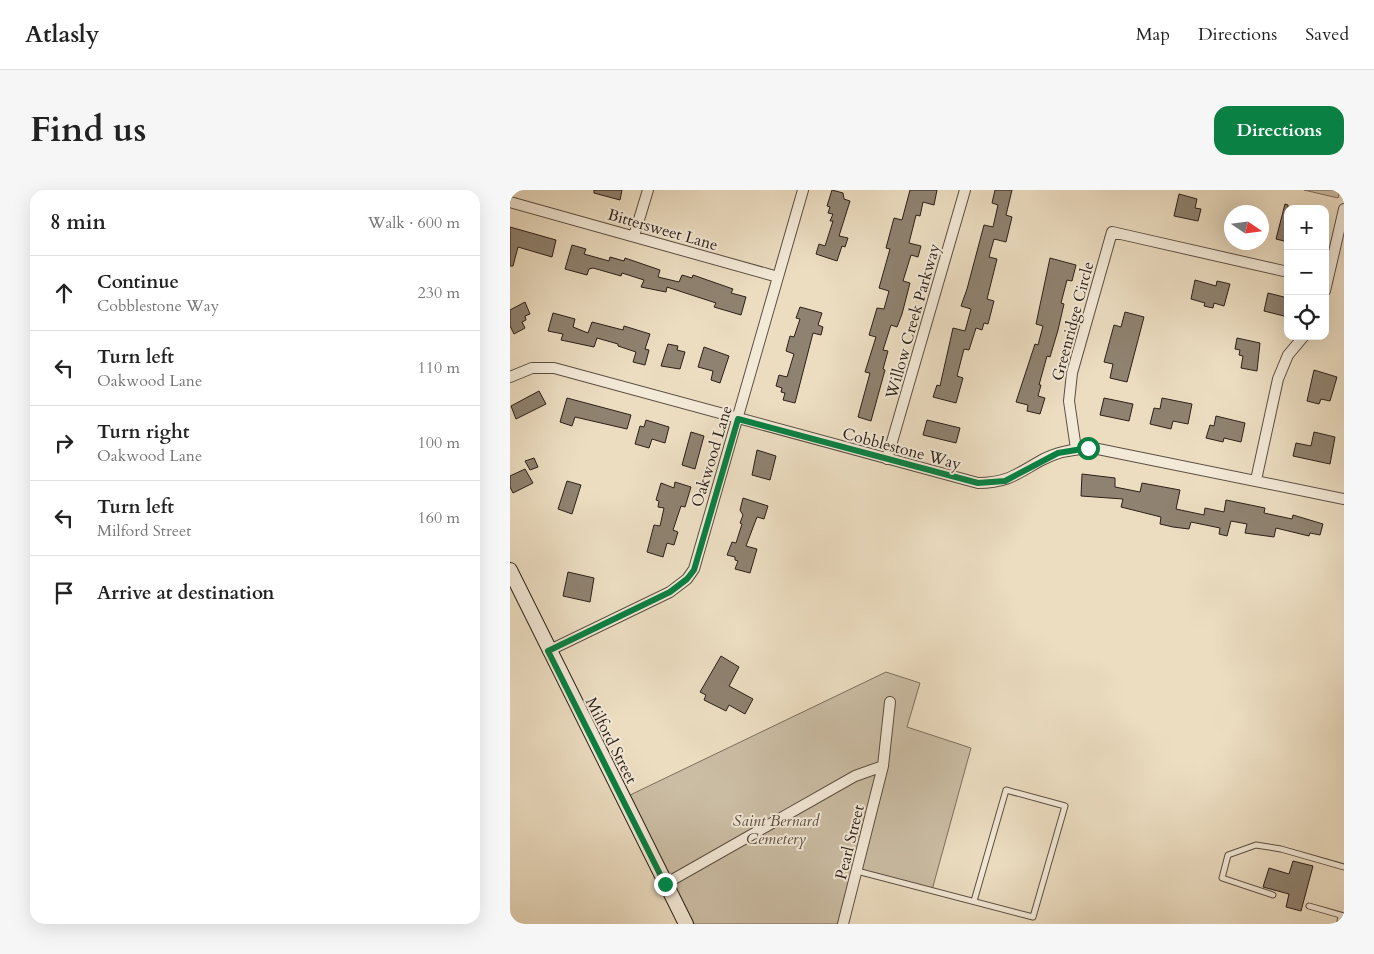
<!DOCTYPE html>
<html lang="en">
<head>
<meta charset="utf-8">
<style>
  body { margin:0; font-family:Cardo,serif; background:#f6f6f6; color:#222 }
  .controls { position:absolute; right:15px; top:15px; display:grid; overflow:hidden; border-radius:10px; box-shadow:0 5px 20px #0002 }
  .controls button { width:45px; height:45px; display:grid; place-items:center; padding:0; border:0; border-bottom:1px solid #e0e0e0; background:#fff; color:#222; font:25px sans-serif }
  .compass { position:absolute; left:714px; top:15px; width:45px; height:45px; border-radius:50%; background:#fff; box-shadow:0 5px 20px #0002; rotate:103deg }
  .stop { position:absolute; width:15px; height:15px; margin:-11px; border:4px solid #0b8043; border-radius:50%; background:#fff }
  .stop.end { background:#0b8043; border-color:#fff; box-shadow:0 1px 5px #0008 }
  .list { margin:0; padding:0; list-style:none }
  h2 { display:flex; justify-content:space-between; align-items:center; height:65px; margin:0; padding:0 20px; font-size:21px }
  h2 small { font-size:16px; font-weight:400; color:#767676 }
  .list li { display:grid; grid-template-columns:32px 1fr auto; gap:15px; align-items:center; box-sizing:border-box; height:75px; padding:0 20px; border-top:1px solid #e0e0e0 }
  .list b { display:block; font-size:19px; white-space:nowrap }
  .list p { margin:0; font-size:16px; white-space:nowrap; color:#767676 }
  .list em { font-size:16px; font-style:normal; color:#767676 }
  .icon { flex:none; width:28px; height:28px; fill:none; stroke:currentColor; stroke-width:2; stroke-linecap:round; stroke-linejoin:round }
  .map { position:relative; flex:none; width:834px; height:734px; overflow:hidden; border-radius:15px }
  header { display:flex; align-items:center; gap:30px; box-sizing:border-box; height:70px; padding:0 25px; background:#fff; border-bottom:1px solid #e0e0e0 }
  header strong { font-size:24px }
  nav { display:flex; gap:28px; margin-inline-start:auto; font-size:18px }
  .intro { display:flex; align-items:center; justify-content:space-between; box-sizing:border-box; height:120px; padding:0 30px }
  h1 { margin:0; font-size:35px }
  .button { padding:12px 22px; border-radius:15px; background:#0b8043; color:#fff; font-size:18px; font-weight:700 }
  main { display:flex; gap:30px; padding:0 30px }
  aside { flex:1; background:#fff; border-radius:15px; box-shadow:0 5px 20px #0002 }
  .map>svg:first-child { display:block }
  .green { fill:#cbbda4; stroke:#7b6e5e }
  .building { fill:#8f8270; stroke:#2b1f19 }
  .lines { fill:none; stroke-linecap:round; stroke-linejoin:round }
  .service-casing { stroke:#5b4e43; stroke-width:7 }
  .minor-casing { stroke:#5b4e43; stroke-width:12 }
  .tertiary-casing { stroke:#5b4e43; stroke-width:14 }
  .secondary-casing { stroke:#2b1f19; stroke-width:16 }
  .service { stroke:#f3e9d7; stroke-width:5 }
  .minor { stroke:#f3e9d7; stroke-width:10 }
  .tertiary { stroke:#f3e9d7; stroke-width:12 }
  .secondary { stroke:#f3e9d7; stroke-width:14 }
  .route { stroke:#0b8043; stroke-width:6 }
  .labels { text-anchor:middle; stroke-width:4; stroke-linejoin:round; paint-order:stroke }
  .street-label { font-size:16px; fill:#2b1f19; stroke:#f3e9d7 }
  .park-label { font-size:16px; font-style:italic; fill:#5b4e43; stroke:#f3e9d7 }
</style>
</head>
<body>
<header>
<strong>Atlasly</strong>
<nav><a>Map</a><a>Directions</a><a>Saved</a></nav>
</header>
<div class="intro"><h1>Find us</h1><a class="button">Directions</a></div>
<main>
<aside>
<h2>8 min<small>Walk · 600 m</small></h2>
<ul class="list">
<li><svg class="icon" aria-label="ahead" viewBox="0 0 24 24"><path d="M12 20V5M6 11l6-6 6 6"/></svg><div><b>Continue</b><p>Cobblestone Way</p></div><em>230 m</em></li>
<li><svg class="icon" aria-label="left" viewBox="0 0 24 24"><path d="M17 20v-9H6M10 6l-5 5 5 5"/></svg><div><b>Turn left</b><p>Oakwood Lane</p></div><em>110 m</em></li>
<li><svg class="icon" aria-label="right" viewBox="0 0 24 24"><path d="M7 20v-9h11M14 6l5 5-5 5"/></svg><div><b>Turn right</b><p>Oakwood Lane</p></div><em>100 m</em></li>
<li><svg class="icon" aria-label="left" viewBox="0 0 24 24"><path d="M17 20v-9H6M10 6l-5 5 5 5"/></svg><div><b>Turn left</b><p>Milford Street</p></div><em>160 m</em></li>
<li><svg class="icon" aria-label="arrive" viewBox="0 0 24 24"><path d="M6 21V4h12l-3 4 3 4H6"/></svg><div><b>Arrive at destination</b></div></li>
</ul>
</aside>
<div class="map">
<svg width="834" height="734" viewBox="0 0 834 734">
  <rect width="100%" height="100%" fill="#ecddc1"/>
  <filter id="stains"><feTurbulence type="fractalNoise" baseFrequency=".004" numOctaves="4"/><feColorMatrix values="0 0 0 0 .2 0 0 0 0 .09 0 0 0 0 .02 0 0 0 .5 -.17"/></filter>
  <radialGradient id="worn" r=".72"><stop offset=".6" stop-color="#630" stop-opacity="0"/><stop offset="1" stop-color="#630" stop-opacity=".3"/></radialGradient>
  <path class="green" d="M 794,0 L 830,0 L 828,8 Z
    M 376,482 L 410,493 L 397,537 L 461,558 L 422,700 L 351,680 L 337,734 L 184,734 L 118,606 Z"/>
  <path class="building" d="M 84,0 L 112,0 L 110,10 L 84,3 Z
    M 322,0 L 333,3 L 334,9 L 340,11 L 329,46 L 338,48 L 335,57 L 332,56 L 327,71 L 306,64 L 309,54 L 315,56 L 323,31 L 320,31 L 323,24 L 318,23 L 320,17 L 317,16 Z
    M 400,0 L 427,0 L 424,15 L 413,12 L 410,26 L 406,25 L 399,53 L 411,56 L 408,67 L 401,65 L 393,91 L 400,93 L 392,124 L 387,137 L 381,135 L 373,160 L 378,161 L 373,179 L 375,180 L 361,231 L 348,227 L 360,183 L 355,182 L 366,147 L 359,145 L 367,118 L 374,119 L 379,101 L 369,98 L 380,59 L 376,58 L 384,28 L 392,30 Z
    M 485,0 L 502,0 L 496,25 L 502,27 L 496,52 L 484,49 L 479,67 L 487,69 L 477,109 L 484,111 L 478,134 L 474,133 L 472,140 L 466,138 L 459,160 L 454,159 L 447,186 L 453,188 L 446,213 L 423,207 L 427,195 L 430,196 L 443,138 L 455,141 L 461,119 L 451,116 L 457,99 L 474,35 L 483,37 L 488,15 L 482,13 Z
    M 669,4 L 687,9 L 685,18 L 691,19 L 688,31 L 664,26 Z
    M 775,14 L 778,15 L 778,52 L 766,49 Z
    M 0,37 L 46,50 L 42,67 L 8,57 L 3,76 L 0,76 Z
    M 62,55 L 76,59 L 74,64 L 99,71 L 100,67 L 114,71 L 115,68 L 150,80 L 148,87 L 169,92 L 172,85 L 182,88 L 183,85 L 223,99 L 221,103 L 236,107 L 231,125 L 204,117 L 206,113 L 157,97 L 156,102 L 131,97 L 134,90 L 112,83 L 111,86 L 83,78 L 79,79 L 77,85 L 55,79 Z
    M 540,68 L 566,75 L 562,91 L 557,90 L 551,113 L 554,114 L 548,140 L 540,167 L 537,166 L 529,195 L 531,195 L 528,206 L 535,208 L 530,224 L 517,221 L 518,215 L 506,212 L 525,154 L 528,155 L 533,136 L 526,134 Z
    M 685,90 L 706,96 L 707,91 L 720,94 L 714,116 L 704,113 L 703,118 L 694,116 L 695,113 L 681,109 Z
    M 758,103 L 778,108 L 778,127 L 754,121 Z
    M 15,112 L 20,124 L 15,126 L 16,130 L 12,132 L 15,138 L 4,144 L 0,136 L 0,120 Z
    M 290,117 L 312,123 L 308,135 L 313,137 L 311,145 L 303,143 L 285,213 L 273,210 L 275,203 L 271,202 L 272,198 L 266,196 L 269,185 L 277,187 L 284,164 L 276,161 L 280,146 L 284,147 L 290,129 L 286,128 Z
    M 615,122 L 634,127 L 617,192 L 600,188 L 603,174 L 594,172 L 604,135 L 611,137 Z
    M 43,123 L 65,129 L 63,137 L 78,143 L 82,132 L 113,140 L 114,136 L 140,144 L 135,159 L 139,160 L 135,175 L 123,172 L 126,162 L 108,156 L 108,154 L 87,148 L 84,157 L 51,150 L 53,144 L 38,141 Z
    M 727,148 L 750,153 L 747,181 L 731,178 L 733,166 L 729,165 L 730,160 L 725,159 Z
    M 158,154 L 168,156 L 167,160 L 175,162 L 170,179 L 151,176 Z
    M 194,157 L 219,166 L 210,193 L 201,190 L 203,181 L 188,177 Z
    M 804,180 L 827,187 L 820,211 L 811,209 L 809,214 L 797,211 Z
    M 29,201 L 36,214 L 6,229 L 1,216 Z
    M 57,208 L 121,225 L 117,239 L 65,227 L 62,236 L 50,232 Z
    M 594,208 L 623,214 L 619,231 L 590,225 Z
    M 652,208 L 682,214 L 678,234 L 663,231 L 661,239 L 640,234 L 644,218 L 650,219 Z
    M 706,226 L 735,233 L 731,252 L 714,248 L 713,252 L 696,248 L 700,235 L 704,236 Z
    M 136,230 L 159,237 L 155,253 L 142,249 L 139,258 L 125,254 L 130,236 L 134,237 Z
    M 417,230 L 450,238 L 446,253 L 413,245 Z
    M 181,242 L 194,246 L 185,279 L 172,275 Z
    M 804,242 L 825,247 L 820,274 L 783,266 L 786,253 L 801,256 Z
    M 247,260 L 266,266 L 260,290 L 242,285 Z
    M 24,268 L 28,277 L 20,280 L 15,271 Z
    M 15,279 L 23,293 L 3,303 L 0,297 L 0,286 Z
    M 572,284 L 605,288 L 605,297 L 630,302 L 632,293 L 670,300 L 666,319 L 694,325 L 695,318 L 714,322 L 716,310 L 755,318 L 754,323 L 782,329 L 783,325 L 813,334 L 810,345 L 800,343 L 799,346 L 766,338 L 764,347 L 735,343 L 737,334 L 721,331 L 717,346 L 709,344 L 710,338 L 681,332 L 679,339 L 663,337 L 650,334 L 651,327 L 611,317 L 613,309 L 571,306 Z
    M 57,291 L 71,295 L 62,324 L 48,319 Z
    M 165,292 L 181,297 L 175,317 L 171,316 L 163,340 L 168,342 L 164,355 L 157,353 L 153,367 L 137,362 L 144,335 L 150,336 L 154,318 L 148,317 L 149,311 L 146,310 L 151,293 L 164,298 Z
    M 233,308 L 258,316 L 254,329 L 247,327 L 236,356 L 247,359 L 240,383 L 225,379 L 228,371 L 225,370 L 225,367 L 217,365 L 222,352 L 226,353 L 232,334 L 230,333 L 233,325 L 230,320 Z
    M 58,382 L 84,388 L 80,412 L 53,406 Z
    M 211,466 L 229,477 L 219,496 L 243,509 L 235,524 L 219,515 L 216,521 L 194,510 L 196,505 L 190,502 Z
    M 783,671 L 803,676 L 791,721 L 776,717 L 779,704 L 753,697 L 759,678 L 779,684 Z"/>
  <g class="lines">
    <defs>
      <path id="service" d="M 347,681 L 523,727 L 555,616 L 496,600 L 464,711
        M 763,705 L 712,688 L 718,665 L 746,655 L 771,659 L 834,677
        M 799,716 L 834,726"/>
      <path id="minor" d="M 0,12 L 268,87
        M 124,46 L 138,0
        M 815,101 L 834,19
        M 0,187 L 22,178 L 44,178 L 468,293 C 497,293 507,284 530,271 C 548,261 568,258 588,259 L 834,309
        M 566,259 L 559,211 L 562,183 L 602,42 L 778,82
        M 377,269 L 455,0
        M 746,290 L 768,189 L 778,165 L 794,146
        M 38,461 L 160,402 L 177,389 L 184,379 L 293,0
        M 155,694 L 345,586 L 373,576
        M 333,734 L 373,576 L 380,512"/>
      <path id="tertiary" d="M 833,734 L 834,729"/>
      <path id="secondary" d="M 0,380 L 176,734"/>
    </defs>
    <use href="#service" class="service-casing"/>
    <use href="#minor" class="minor-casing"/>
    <use href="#tertiary" class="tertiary-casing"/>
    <use href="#secondary" class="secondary-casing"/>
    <use href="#service" class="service"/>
    <use href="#minor" class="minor"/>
    <use href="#tertiary" class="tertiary"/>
    <use href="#secondary" class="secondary"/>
  </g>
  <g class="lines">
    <path class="route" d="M 155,694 L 38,461 L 160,402 L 177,389 L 184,380 L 228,229 L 468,293 L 495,291 L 548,263 L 578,258"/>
  </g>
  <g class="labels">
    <g class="street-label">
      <text transform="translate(153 39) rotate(16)" y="6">Bittersweet Lane</text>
      <text transform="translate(402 131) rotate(-74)" y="6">Willow Creek Parkway</text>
      <text transform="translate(562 131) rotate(-75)" y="6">Greenridge Circle</text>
      <text transform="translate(392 258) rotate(15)" y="6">Cobblestone Way</text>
      <text transform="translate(201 266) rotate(-73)" y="6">Oakwood Lane</text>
      <text transform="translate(102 550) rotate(63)" y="6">Milford Street</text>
      <text transform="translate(339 652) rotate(-76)" y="6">Pearl Street</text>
    </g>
    <g class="park-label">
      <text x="266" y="636">Saint Bernard<tspan x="266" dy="18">Cemetery</tspan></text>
    </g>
  </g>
  <rect width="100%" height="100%" filter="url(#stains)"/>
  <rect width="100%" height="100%" fill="url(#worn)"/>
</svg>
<div class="controls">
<button>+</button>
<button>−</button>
<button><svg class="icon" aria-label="locate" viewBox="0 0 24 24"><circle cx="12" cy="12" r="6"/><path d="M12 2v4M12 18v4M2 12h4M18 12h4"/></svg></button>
</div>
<svg class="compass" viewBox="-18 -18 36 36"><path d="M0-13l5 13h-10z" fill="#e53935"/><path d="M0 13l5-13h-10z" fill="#767676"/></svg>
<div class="stop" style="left:578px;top:258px"></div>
<div class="stop end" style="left:155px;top:694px"></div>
</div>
</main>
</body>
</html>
